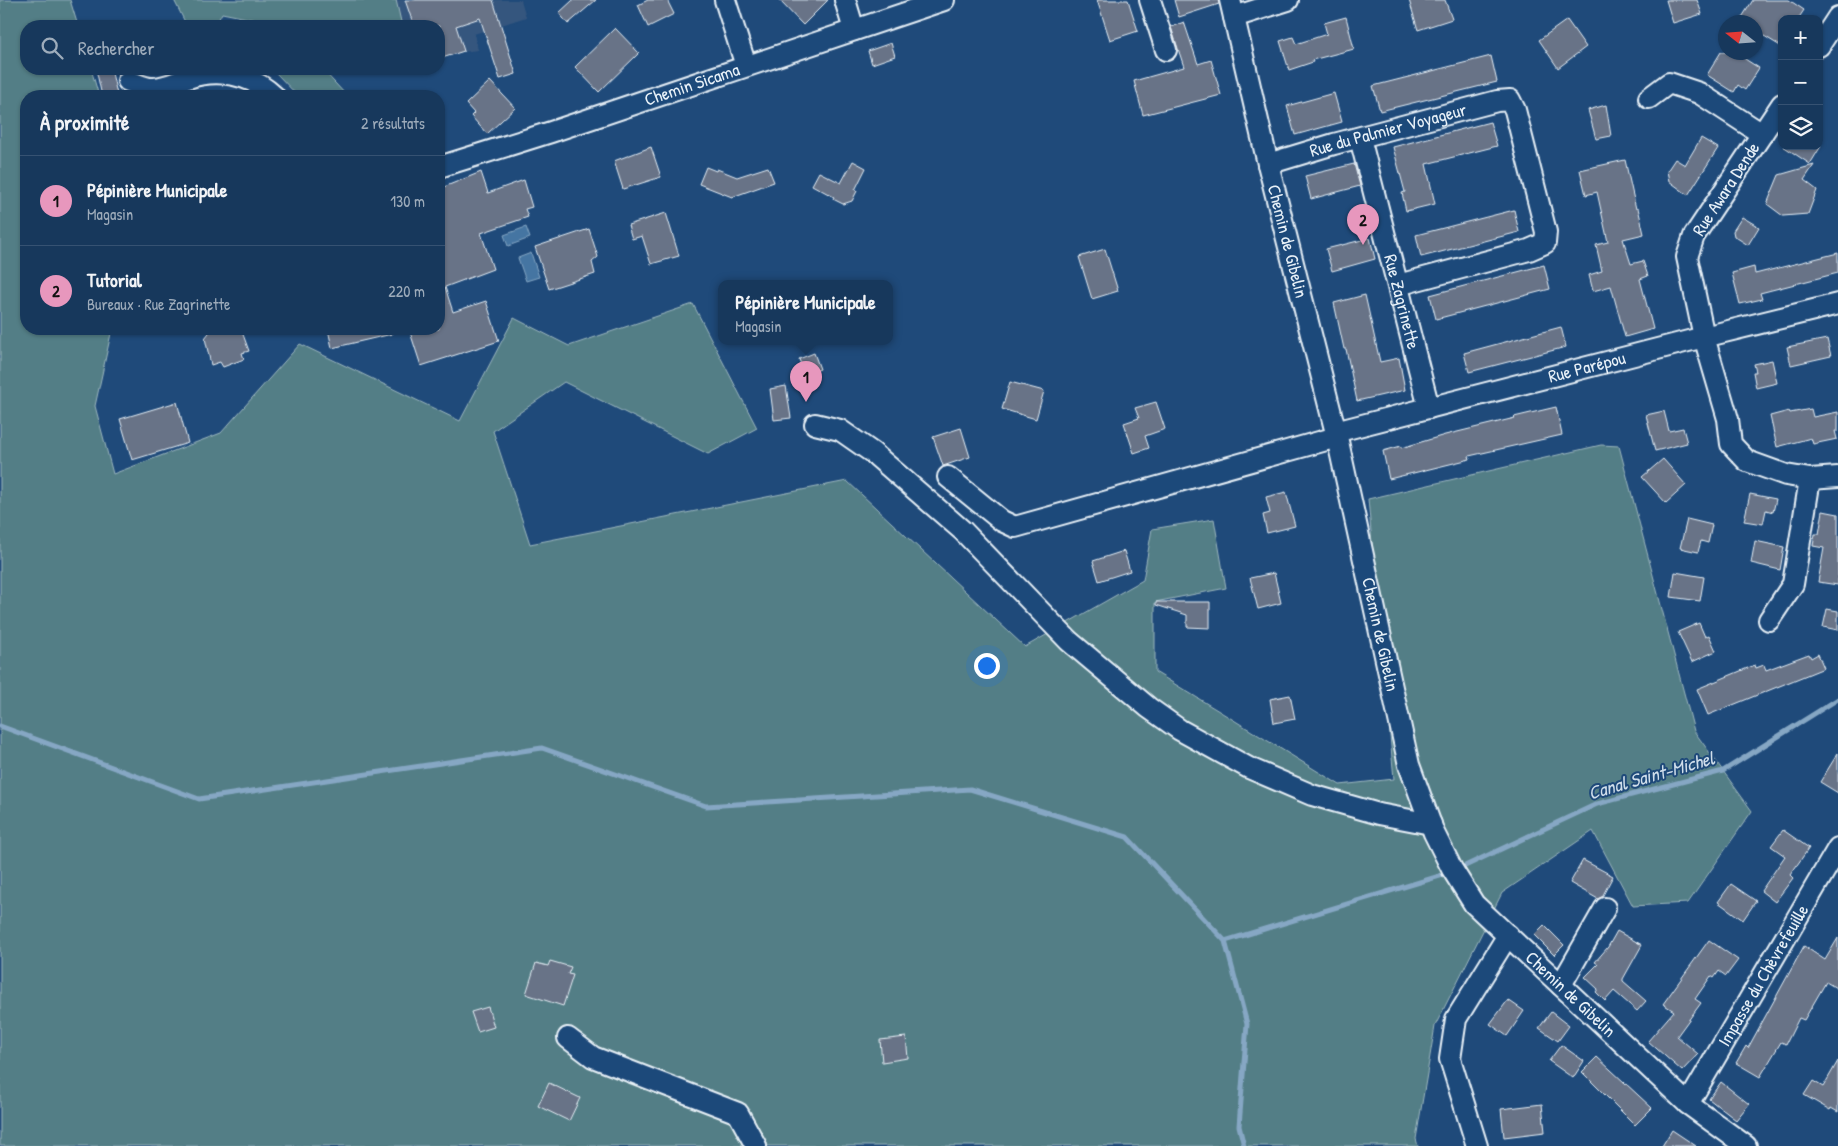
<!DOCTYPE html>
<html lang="fr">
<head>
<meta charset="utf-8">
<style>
  body { margin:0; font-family:"Patrick Hand",sans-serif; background:#244365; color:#f1f3f6 }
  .controls { position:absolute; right:15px; top:15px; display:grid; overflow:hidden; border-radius:10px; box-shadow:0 1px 4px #0004 }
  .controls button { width:45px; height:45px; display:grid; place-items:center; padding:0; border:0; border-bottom:1px solid #365272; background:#17385c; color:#f1f3f6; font:25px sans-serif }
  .compass { position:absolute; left:1718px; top:15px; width:45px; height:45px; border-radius:50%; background:#17385c; box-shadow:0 1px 4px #0004; rotate:287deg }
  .you { position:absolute; left:986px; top:665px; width:18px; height:18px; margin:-12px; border:4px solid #fff; border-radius:50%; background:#1a73e8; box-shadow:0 0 0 8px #1a73e833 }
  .badge { display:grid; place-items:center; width:32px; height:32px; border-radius:50%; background:#e797bd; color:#111; font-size:16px; font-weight:700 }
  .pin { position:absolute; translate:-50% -41px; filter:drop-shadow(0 1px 2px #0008) }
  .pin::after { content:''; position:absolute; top:26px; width:18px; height:15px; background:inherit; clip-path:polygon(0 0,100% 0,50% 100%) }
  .popup { position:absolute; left:718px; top:280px; width:175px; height:65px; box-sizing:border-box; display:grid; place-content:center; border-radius:10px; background:#17385c; filter:drop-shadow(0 1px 4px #0005); font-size:16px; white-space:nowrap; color:#9eacbb }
  .popup b { font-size:19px; color:#f1f3f6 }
  .popup::after { content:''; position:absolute; left:50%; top:100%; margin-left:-10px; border:10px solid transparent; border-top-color:#17385c }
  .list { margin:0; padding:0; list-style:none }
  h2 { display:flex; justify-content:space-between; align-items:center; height:65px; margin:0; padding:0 20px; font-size:21px }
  h2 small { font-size:16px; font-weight:400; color:#9eacbb }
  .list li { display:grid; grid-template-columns:32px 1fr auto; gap:15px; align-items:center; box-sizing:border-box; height:90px; padding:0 20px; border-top:1px solid #365272 }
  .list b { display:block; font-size:19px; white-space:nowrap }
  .list p { margin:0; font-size:16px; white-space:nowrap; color:#9eacbb }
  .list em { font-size:16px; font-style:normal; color:#9eacbb }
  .icon { flex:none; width:28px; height:28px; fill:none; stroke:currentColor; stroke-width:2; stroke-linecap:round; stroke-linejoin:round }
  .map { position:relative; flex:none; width:1838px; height:1146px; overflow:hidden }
  .search { position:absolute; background:#17385c; box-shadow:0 1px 4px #0004; left:20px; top:20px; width:425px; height:55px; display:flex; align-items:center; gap:12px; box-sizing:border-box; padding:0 18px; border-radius:20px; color:#9eacbb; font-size:19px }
  .panel { position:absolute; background:#17385c; box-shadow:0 1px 4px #0004; left:20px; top:90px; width:425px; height:245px; border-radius:20px }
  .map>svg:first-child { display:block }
  .built { fill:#35567e }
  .green { fill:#537e86; stroke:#9eb8bf }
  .water { fill:#4575a2; stroke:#86a7c4 }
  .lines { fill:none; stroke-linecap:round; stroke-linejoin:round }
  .stream { stroke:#86a7c4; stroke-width:5 }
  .building { fill:#687387; stroke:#e8f1f8 }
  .minor-casing { stroke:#e8f1f8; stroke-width:24 }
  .minor { stroke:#1f4a7a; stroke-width:20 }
  .labels { text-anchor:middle; stroke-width:4; stroke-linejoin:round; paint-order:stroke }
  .street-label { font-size:18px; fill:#e8f1f8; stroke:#1f4a7a }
  .water-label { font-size:19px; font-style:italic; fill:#d0deeb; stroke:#1f4a7a }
</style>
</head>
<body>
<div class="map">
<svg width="1838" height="1146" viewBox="0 0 1838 1146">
  <rect width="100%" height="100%" fill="#1f4a7a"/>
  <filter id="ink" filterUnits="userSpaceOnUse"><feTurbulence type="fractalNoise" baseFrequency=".02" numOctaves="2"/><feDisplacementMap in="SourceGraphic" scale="10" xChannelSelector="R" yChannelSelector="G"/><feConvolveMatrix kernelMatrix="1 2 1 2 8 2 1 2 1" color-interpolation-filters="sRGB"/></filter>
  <g filter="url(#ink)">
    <path class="built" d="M 396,0 L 521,0 L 526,17 L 474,34 L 478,50 L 439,55 L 439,26 L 402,26 Z"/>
    <path class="green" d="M 0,0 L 70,0 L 78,26 L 26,26 L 26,69 L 91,69 L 99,96 L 26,96 L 26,329 L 112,329 L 95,406 L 113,474 L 221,433 L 300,344 L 460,421 L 514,318 L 569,346 L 693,304 L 757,428 L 708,454 L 564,382 L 493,431 L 530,544 L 847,481 L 1025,647 L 1143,580 L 1152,529 L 1214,519 L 1226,588 L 1155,602 L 1155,672 L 1340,785 L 1394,779 L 1368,499 L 1601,445 L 1619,446 L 1694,731 L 1752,811 L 1688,903 L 1633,906 L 1593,831 L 1502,893 L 1435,1026 L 1416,1139 L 1418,1146 L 0,1146 Z
      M 174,0 L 396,0 L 402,26 L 287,26 L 222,13 L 215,26 L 187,26 Z
      M 276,69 L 322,69 L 347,96 L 298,96 L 275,72 Z"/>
    <path class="water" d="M 526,227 L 530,238 L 508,246 L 504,235 Z
      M 531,253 L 539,277 L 526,281 L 518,258 Z"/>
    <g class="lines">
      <path class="stream" d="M 0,726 L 199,799 L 542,748 L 706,806 L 970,789 L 1127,837 L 1225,941 L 1247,1024 L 1239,1126 L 1244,1146
        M 1465,866 L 1597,804 L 1723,771 L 1838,699
        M 1225,941 L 1443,875"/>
    </g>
    <path class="building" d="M 405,0 L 493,0 L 516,74 L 500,79 L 480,18 L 456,26 L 464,51 L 439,59 L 439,26 L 414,26 Z
      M 573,0 L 596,0 L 568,24 L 559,13 Z
      M 648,0 L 667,0 L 674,14 L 648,27 L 638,5 Z
      M 779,0 L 828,0 L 803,25 Z
      M 1097,0 L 1128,0 L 1138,31 L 1110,40 Z
      M 1174,0 L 1218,0 L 1219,4 L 1179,17 Z
      M 1409,0 L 1445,0 L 1452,19 L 1418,30 Z
      M 1666,0 L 1697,0 L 1702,14 L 1673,23 Z
      M 1753,0 L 1789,0 L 1804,10 L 1798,19 L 1782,19 L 1782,47 L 1756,31 L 1756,22 L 1739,22 Z
      M 1346,17 L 1354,49 L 1312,60 L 1313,62 L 1289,70 L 1280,41 L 1293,37 L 1296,44 L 1327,34 L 1324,23 Z
      M 1567,20 L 1586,47 L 1558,68 L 1539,40 Z
      M 1184,22 L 1198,64 L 1211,60 L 1221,95 L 1143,115 L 1134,81 L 1184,67 L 1171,27 Z
      M 615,28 L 639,53 L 599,92 L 575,67 Z
      M 891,43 L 895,56 L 872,64 L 868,51 Z
      M 1721,52 L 1734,52 L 1759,68 L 1745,90 L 1738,85 L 1734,92 L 1707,75 Z
      M 1491,56 L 1497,82 L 1380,111 L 1373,86 Z
      M 96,69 L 111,69 L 117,94 L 102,96 Z
      M 490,81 L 515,108 L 487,134 L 471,116 L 474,113 L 466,104 Z
      M 1334,93 L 1342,122 L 1295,135 L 1287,106 Z
      M 1606,105 L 1611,136 L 1596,139 L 1588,110 Z
      M 1490,122 L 1497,146 L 1426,164 L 1435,204 L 1406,211 L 1402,193 L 1405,192 L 1393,147 Z
      M 1701,138 L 1718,148 L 1688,195 L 1669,181 L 1667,171 L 1675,159 L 1685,165 Z
      M 1783,146 L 1821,146 L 1810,164 Z
      M 651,147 L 661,177 L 623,189 L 614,161 Z
      M 1625,160 L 1636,209 L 1638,208 L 1644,234 L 1623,239 L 1631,264 L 1643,261 L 1648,276 L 1640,279 L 1653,329 L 1625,337 L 1611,286 L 1593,291 L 1589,275 L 1602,271 L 1596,245 L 1608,242 L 1597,192 L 1586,195 L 1580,170 Z
      M 853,161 L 866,168 L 855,190 L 857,191 L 852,201 L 843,204 L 833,199 L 834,197 L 812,185 L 819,172 L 841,183 Z
      M 1354,164 L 1360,186 L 1311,199 L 1305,176 Z
      M 1814,165 L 1804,180 L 1817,190 L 1808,214 L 1783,216 L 1767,204 L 1779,175 Z
      M 706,167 L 716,171 L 717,169 L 737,177 L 768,167 L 774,182 L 732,197 L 699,184 Z
      M 481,172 L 488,193 L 524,180 L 532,207 L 525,209 L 528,217 L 481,233 L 493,269 L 445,287 L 453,312 L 486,301 L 499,341 L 421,366 L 409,329 L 439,329 L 439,189 Z
      M 1514,210 L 1519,232 L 1421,257 L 1416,235 Z
      M 666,213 L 679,256 L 651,264 L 642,236 L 632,239 L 628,225 Z
      M 1742,217 L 1759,227 L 1748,245 L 1734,236 L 1733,231 Z
      M 589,229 L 598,257 L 592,262 L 595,274 L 549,289 L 535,247 Z
      M 1370,238 L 1375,259 L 1332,271 L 1326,249 Z
      M 1105,249 L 1118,291 L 1092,299 L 1079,257 Z
      M 1838,253 L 1838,273 L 1760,293 L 1762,299 L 1740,304 L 1732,273 L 1754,267 L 1755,274 Z
      M 1544,265 L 1550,289 L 1436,319 L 1430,295 Z
      M 1365,295 L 1380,362 L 1399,358 L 1405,390 L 1357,401 L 1346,349 L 1344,349 L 1334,303 Z
      M 1561,327 L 1566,347 L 1469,372 L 1464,353 Z
      M 212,329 L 241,329 L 249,351 L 242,353 L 244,359 L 223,367 L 220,362 L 211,365 L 205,338 Z
      M 328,329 L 391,329 L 392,334 L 332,348 Z
      M 1827,339 L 1831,356 L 1791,365 L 1787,347 Z
      M 814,353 L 820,369 L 805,376 L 799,359 Z
      M 1772,360 L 1777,383 L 1756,388 L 1753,372 L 1756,372 L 1754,364 Z
      M 1010,382 L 1044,391 L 1036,419 L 1002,409 Z
      M 786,386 L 791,418 L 774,420 L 770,389 Z
      M 177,402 L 188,443 L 132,460 L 120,419 Z
      M 1156,402 L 1165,429 L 1145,436 L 1149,448 L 1134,453 L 1124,423 L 1139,418 L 1135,408 Z
      M 1556,407 L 1562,435 L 1469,456 L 1470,459 L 1389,479 L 1383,451 L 1401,446 L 1401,448 L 1445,435 L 1515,418 L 1514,417 Z
      M 1811,409 L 1813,417 L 1838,412 L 1838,431 L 1835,431 L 1837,439 L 1813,444 L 1811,438 L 1777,447 L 1770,416 L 1789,411 L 1790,413 Z
      M 1664,411 L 1669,431 L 1683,428 L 1687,443 L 1655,451 L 1646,415 Z
      M 961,428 L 970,457 L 943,466 L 933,437 Z
      M 1663,459 L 1686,485 L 1666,503 L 1642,477 Z
      M 1286,492 L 1295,526 L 1267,533 L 1263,515 L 1270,513 L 1266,497 Z
      M 1750,494 L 1776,499 L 1773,512 L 1766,510 L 1763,524 L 1744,521 Z
      M 1823,511 L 1838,514 L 1838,585 L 1818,582 L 1824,548 L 1813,546 L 1815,534 L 1819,534 Z
      M 1687,519 L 1712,525 L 1708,543 L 1701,541 L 1698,552 L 1680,548 Z
      M 1755,541 L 1784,547 L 1780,570 L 1751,563 Z
      M 1124,551 L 1130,571 L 1099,581 L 1093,561 Z
      M 1675,572 L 1704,577 L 1700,601 L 1671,597 Z
      M 1274,573 L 1281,603 L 1258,609 L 1250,578 Z
      M 1156,602 L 1210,602 L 1210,628 L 1187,627 L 1187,615 L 1156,605 Z
      M 1827,609 L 1838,611 L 1838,630 L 1823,627 Z
      M 1699,623 L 1705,637 L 1709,635 L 1716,651 L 1692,662 L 1678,632 Z
      M 1809,654 L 1811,658 L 1818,654 L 1824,668 L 1708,715 L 1697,689 L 1755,665 L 1756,668 L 1764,665 L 1766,670 Z
      M 1290,695 L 1295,719 L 1274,723 L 1270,699 Z
      M 1838,753 L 1838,793 L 1820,782 Z
      M 1783,830 L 1809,848 L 1790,875 L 1793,878 L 1775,902 L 1761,891 L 1785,856 L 1771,846 Z
      M 1583,860 L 1613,876 L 1602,897 L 1598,899 L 1570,883 Z
      M 1731,884 L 1756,901 L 1743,920 L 1718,902 Z
      M 1544,925 L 1564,945 L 1554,955 L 1534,935 Z
      M 1617,931 L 1642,945 L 1623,979 L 1623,981 L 1646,1001 L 1637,1011 L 1614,991 L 1605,1001 L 1596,992 L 1598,989 L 1585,977 L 1598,964 L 1595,962 L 1608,947 Z
      M 1838,938 L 1838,989 L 1826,982 L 1804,1020 L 1799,1018 L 1786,1044 L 1781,1042 L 1760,1077 L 1736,1063 L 1746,1046 L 1748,1048 L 1804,946 L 1825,960 Z
      M 1709,940 L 1738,960 L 1726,976 L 1719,971 L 1714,978 L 1711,976 L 1695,999 L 1701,1003 L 1677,1036 L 1698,1054 L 1682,1071 L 1648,1041 L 1674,1011 L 1663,1004 Z
      M 550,961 L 571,967 L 568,974 L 573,975 L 563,1006 L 526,994 L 536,963 L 548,966 Z
      M 1508,1000 L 1524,1011 L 1507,1036 L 1490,1024 Z
      M 488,1007 L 494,1027 L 478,1032 L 471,1012 Z
      M 1551,1012 L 1569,1026 L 1558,1041 L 1539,1028 Z
      M 906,1037 L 908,1058 L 882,1062 L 880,1040 Z
      M 1561,1045 L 1584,1061 L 1573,1078 L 1549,1061 Z
      M 1597,1057 L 1652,1108 L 1635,1125 L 1582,1072 Z
      M 1838,1061 L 1838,1112 L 1831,1108 L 1830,1110 L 1804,1095 L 1813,1081 L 1823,1087 Z
      M 1721,1082 L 1749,1104 L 1736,1120 L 1709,1099 Z
      M 549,1083 L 580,1098 L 569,1121 L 538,1106 Z
      M 1542,1104 L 1545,1132 L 1504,1137 L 1501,1109 Z
      M 1672,1130 L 1696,1146 L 1662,1146 Z"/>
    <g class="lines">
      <defs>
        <g id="minor">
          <path d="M 725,0 L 746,66"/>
          <path d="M 845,0 L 854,30"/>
          <path d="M 1150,0 L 1166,50"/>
          <path id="s1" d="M 1230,0 L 1268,164 L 1337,437 L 1409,765 L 1434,833 L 1452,869 L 1474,904 L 1688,1104 L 1746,1146"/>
          <path d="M 1234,17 L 1288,0"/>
          <path d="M 1819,46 L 1838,17"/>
          <path d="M 128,81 C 136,83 146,89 154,88 C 167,87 176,82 188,78 C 218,68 251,74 274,96"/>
          <path d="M 1649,98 L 1669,83 L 1699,93 L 1762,134"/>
          <path d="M 1782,104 L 1694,236 L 1687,257 L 1704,337 L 1728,419 L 1731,444 L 1747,461 L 1786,475 L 1810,479 L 1838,477"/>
          <path id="s2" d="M 1360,138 L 1429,408"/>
          <path id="s3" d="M 1268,164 L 1334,144 L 1497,101 L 1510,100 L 1515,110 L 1546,232 L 1545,243 L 1529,250 L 1398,285"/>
          <path id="s4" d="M 439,167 L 551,132 L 944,0"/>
          <path d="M 815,424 L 840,430 L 873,453 L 963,531 L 1069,641 L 1149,708 L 1180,730 L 1249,768 L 1312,795 L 1379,814 L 1431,824"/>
          <path id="s5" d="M 1335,432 L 1704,337 L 1838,304"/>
          <path d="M 948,477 L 1002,521 L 1015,527 L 1337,437"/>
          <path d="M 1769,620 L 1793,584 L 1810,479"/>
          <path d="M 1561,985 L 1605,908"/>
          <path d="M 568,1038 L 593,1057 L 738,1113 L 756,1146"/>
          <path id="s6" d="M 1688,1104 L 1838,848"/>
          <path d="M 1477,1146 L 1450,1059 L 1456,1019 L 1508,935"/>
        </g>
      </defs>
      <use href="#minor" class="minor-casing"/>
      <use href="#minor" class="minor"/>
    </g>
  </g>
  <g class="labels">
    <g class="street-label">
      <text dy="6" stroke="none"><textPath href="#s4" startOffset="266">Chemin Sicama</textPath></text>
      <text dy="6" stroke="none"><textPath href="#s3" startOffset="125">Rue du Palmier Voyageur</textPath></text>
      <text transform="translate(1726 189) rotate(-57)" y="6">Rue Awara Dende</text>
      <text dy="6" stroke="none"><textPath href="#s1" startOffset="248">Chemin de Gibelin</textPath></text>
      <text dy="6" stroke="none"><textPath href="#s2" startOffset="169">Rue Zagrinette</textPath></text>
      <text dy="6" stroke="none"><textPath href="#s5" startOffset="260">Rue Parépou</textPath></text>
      <text dy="6" stroke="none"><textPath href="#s1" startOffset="652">Chemin de Gibelin</textPath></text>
      <text dy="6" stroke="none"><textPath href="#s6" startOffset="149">Impasse du Chèvrefeuille</textPath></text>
      <text dy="6" stroke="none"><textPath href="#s1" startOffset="1072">Chemin de Gibelin</textPath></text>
    </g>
    <g class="water-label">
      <text transform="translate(1651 775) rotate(-16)" y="7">Canal Saint-Michel</text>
    </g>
  </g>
</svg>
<div class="controls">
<button>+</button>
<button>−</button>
<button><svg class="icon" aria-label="layers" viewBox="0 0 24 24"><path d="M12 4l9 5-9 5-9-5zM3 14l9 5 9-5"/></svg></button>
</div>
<svg class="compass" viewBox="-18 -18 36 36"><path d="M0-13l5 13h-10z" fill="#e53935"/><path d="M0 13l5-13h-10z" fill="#9eacbb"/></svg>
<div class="you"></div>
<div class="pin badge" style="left:806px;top:402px">1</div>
<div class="popup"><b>Pépinière Municipale</b>Magasin</div>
<div class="pin badge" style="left:1363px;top:245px">2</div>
<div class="search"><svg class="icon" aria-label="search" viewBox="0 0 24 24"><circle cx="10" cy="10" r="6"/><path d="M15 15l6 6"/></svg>Rechercher</div>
<section class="panel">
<h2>À proximité<small>2 résultats</small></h2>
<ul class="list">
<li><span class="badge">1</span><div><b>Pépinière Municipale</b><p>Magasin</p></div><em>130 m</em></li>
<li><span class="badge">2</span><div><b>Tutorial</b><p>Bureaux · Rue Zagrinette</p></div><em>220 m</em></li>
</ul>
</section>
</div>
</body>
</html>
